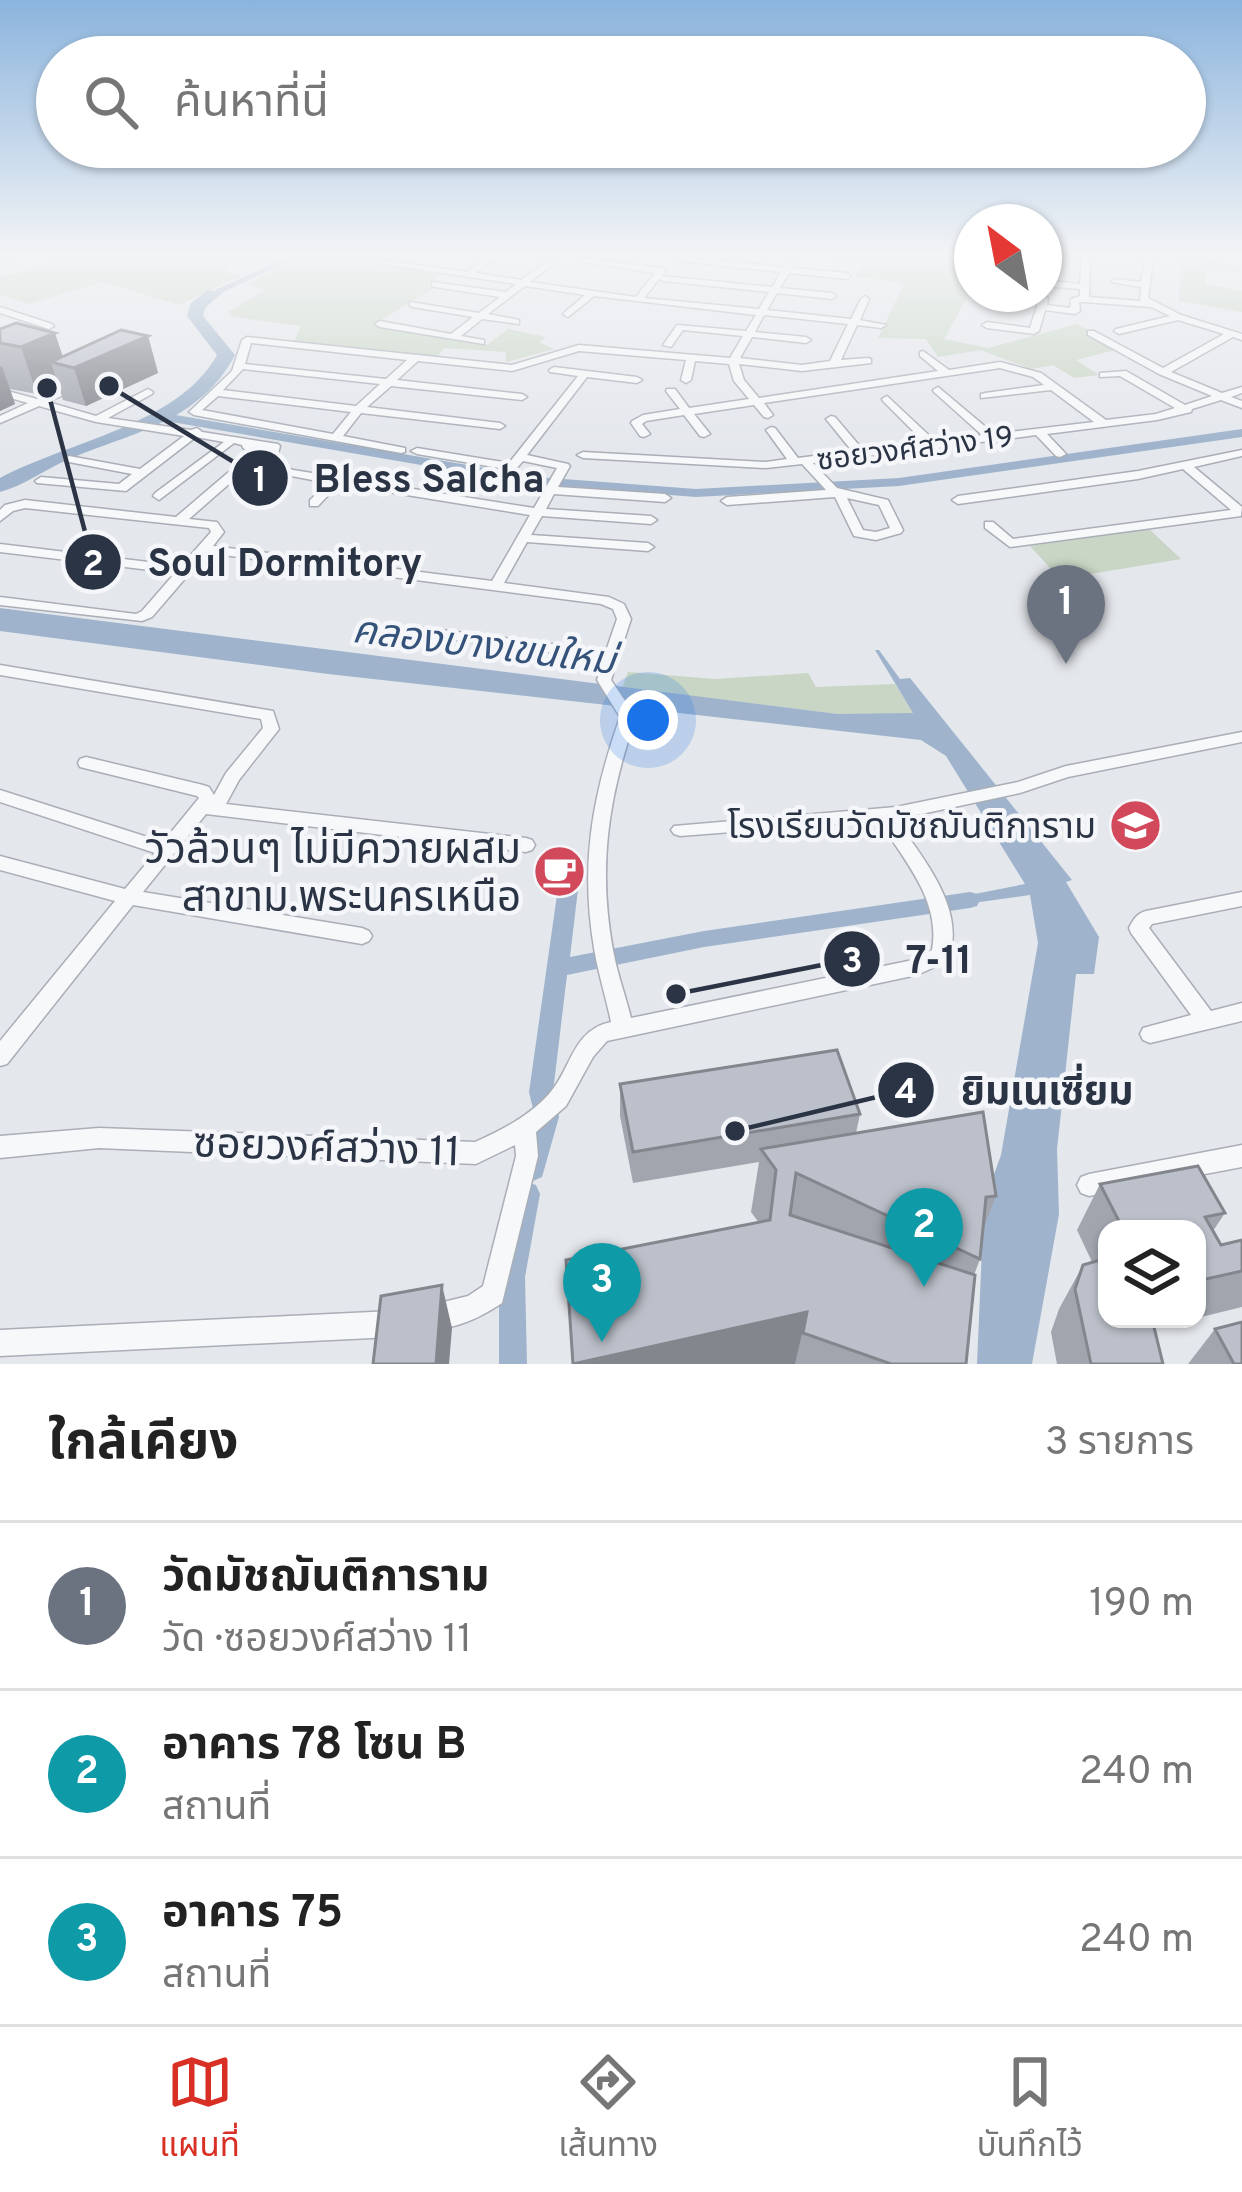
<!DOCTYPE html>
<html lang="th">
<head>
<meta charset="utf-8">
<style>
  body { margin:0; font-family:Overpass,"Noto Sans Thai",sans-serif; background:#f6f6f6; color:#222 }
  .controls { position:absolute; right:36px; bottom:36px; display:grid; overflow:hidden; border-radius:24px; box-shadow:0 3px 9px #0004 }
  .controls button { width:108px; height:108px; display:grid; place-items:center; padding:0; border:0; border-bottom:3px solid #e0e0e0; background:#fff; color:#222; font:60px sans-serif }
  .compass { position:absolute; left:954px; top:204px; width:108px; height:108px; border-radius:50%; background:#fff; box-shadow:0 3px 9px #0004; rotate:328deg }
  .you { position:absolute; left:648px; top:720px; width:42px; height:42px; margin:-30px; border:9px solid #fff; border-radius:50%; background:#1a73e8; box-shadow:0 0 0 18px #1a73e833 }
  .badge { display:grid; place-items:center; width:78px; height:78px; border-radius:50%; background:#d93025; color:#fff; font-size:39px; font-weight:700 }
  .pin { position:absolute; translate:-50% -99px; filter:drop-shadow(0 3px 6px #0008) }
  .pin::after { content:''; position:absolute; top:63px; width:42px; height:36px; background:inherit; clip-path:polygon(0 0,100% 0,50% 100%) }
  .list { margin:0; padding:0; list-style:none }
  h2 { display:flex; justify-content:space-between; align-items:center; height:156px; margin:0; padding:0 48px; font-size:51px }
  h2 small { font-size:39px; font-weight:400; color:#767676 }
  .list li { display:grid; grid-template-columns:78px 1fr auto; gap:36px; align-items:center; box-sizing:border-box; height:168px; padding:0 48px; border-top:3px solid #e0e0e0 }
  .list b { display:block; font-size:45px; white-space:nowrap }
  .list p { margin:0; font-size:39px; white-space:nowrap; color:#767676 }
  .list em { font-size:39px; font-style:normal; color:#767676 }
  .icon { flex:none; width:66px; height:66px; fill:none; stroke:currentColor; stroke-width:2; stroke-linecap:round; stroke-linejoin:round }
  .map { position:relative; flex:none; width:1242px; height:1364px; overflow:hidden }
  .search { position:absolute; background:#fff; box-shadow:0 3px 9px #0004; left:36px; right:36px; top:36px; height:132px; display:flex; align-items:center; gap:30px; box-sizing:border-box; padding:0 42px; border-radius:66px; color:#767676; font-size:45px }
  .sheet { height:660px; background:#fff }
  nav { display:flex; justify-content:space-around; align-items:center; box-sizing:border-box; height:168px; border-top:3px solid #e0e0e0; background:#fff; font-size:33px; color:#767676 }
  nav a { display:grid; justify-items:center; gap:6px }
  nav .on { color:#d93025 }
  .map>svg:first-child { display:block }
  .green { fill:#c9d6c5 }
  .water { fill:#9fb4cc }
  .lines { fill:none; stroke-linecap:round; stroke-linejoin:round }
  .canal { fill:#9fb4cc; fill-rule:evenodd }
  .river { fill:#9fb4cc; fill-rule:evenodd }
  .street-casing { stroke:#a9aeb7; stroke-width:3 }
  .street { fill:#f7f8fa; fill-rule:evenodd }
  .wall { fill:#a1a5ae }
  .shaded-wall { fill:#83868d }
  .building { fill:#bbc0ca; stroke:#83868d; stroke-width:3 }
  .labels { text-anchor:middle; stroke-width:9; stroke-linejoin:round; paint-order:stroke }
  .far-street-label { font-size:30px; fill:#2b3445; stroke:#f4f6f9 }
  .poi-label { font-size:36px; fill:#2b3445; stroke:#f4f6f9; text-anchor:end }
  .water-label { font-size:39px; font-style:italic; fill:#34527a; stroke:#f4f6f9 }
  .near-poi-label { font-size:42px; fill:#2b3445; stroke:#f4f6f9; text-anchor:end }
  .near-street-label { font-size:42px; fill:#2b3445; stroke:#f4f6f9 }
  .leader { fill:none; stroke:#2b3445; stroke-width:4.5 }
  .callout-dot { fill:#2b3445; stroke:#f4f6f9; stroke-width:4.5 }
  .mark-label { font-size:36px; text-anchor:middle; font-weight:bold; fill:#fff }
  .callout-label { font-size:39px; text-anchor:middle; font-weight:bold; fill:#2b3445; stroke:#f4f6f9; stroke-width:9; stroke-linejoin:round; paint-order:stroke }
</style>
</head>
<body>
<div class="map">
<svg width="1242" height="1364" viewBox="0 0 1242 1364">
  <rect width="100%" height="100%" fill="#e4e7ec"/>
  <path class="green" d="M 41,255 L 283,255 L 253,269 L 233,265 L 224,271 L 243,275 L 179,305 L 102,282 L 28,304 L 0,295 L 0,277 L 52,264 Z
    M 303,255 L 383,255 L 370,264 L 443,273 L 429,285 L 435,287 L 373,325 L 487,345 L 508,329 L 546,337 L 539,342 L 554,349 L 506,362 L 506,352 L 444,348 L 437,357 L 294,342 L 301,326 L 233,317 L 228,312 L 265,290 L 247,284 Z
    M 972,255 L 972,289 L 944,339 L 988,348 L 1077,324 L 1123,348 L 1076,360 L 1099,375 L 1074,378 L 1053,365 L 1031,369 L 981,350 L 938,357 L 926,339 L 878,338 L 904,284 L 855,276 L 868,257 Z
    M 1181,255 L 1206,255 L 1206,260 L 1242,266 L 1240,273 L 1206,269 L 1206,284 L 1242,291 L 1242,312 L 1179,301 Z
    M 1148,528 L 1181,559 L 1060,579 L 1030,546 Z
    M 628,672 L 715,679 L 808,673 L 816,687 L 895,684 L 914,714 L 838,714 L 622,688 Z"/>
  <path class="water" d="M 0,608 L 838,714 L 913,713 L 875,650 L 879,650 L 900,679 L 910,678 L 1072,880 L 1066,882 L 1099,937 L 1094,974 L 1076,974 L 1057,1149 L 1059,1214 L 1032,1364 L 977,1364 L 984,1202 L 1001,1155 L 1038,943 L 1030,895 L 951,906 L 949,899 L 1025,884 L 946,756 L 921,740 L 328,674 L 0,631 Z"/>
  <g class="lines">
    <path class="canal" d="M 291,255 L 303,255 L 217,295 L 209,293 Z
      M 164,413 L 537,477 L 696,489 L 899,478 L 1242,429 L 1242,437 L 899,486 L 696,497 L 537,485 L 160,420 L 160,414 Z
      M 569,873 L 576,876 L 579,881 L 570,957 L 704,931 L 970,892 L 977,894 L 980,900 L 977,906 L 970,908 L 704,947 L 567,975 L 553,1092 L 559,1117 L 542,1177 L 533,1181 L 524,1177 L 520,1169 L 535,1117 L 529,1092 L 559,881 L 562,876 Z
      M 527,1182 L 536,1185 L 540,1194 L 525,1277 L 527,1364 L 499,1364 L 499,1277 L 514,1194 L 518,1185 Z"/>
    <path class="river" d="M 208,290 L 222,293 L 205,308 L 203,316 L 235,355 C 199,423 132,432 67,460 C 44,470 23,486 0,492 L 0,478 C 69,441 178,425 217,355 L 187,316 L 191,303 Z"/>
    <defs>
      <path id="street" d="M 0,255 L 13,255 L 0,259 Z
        M 489,255 L 498,255 L 475,273 L 521,280 L 554,257 L 557,257 L 557,261 L 530,282 L 636,297 L 655,273 L 585,262 L 581,260 L 582,258 L 661,268 L 665,271 L 662,276 L 772,287 L 781,272 L 680,261 L 676,259 L 680,257 L 784,267 L 791,255 L 799,255 L 792,268 L 847,273 L 851,276 L 847,279 L 789,273 L 780,288 L 832,293 L 836,296 L 832,299 L 777,293 L 767,310 L 851,319 L 861,299 L 865,296 L 869,299 L 860,320 L 886,325 L 881,328 L 857,325 L 841,360 L 868,358 L 871,359 L 871,363 L 802,371 L 739,364 L 744,380 L 759,398 L 938,371 L 920,356 L 920,352 L 923,351 L 949,370 L 1000,362 L 1041,373 L 1106,420 L 1156,414 L 1175,408 L 1120,376 L 1100,377 L 1100,373 L 1126,371 L 1185,405 L 1212,396 L 1159,374 L 1088,335 L 1088,331 L 1094,331 L 1163,368 L 1224,334 L 1178,320 L 1119,334 L 1114,331 L 1116,329 L 1170,316 L 1151,307 L 1084,302 L 1079,302 L 1080,311 L 1075,314 L 1045,310 L 1039,331 L 1034,334 L 987,328 L 982,325 L 987,322 L 1030,328 L 1039,300 L 1015,294 L 1036,294 L 1048,298 L 1047,305 L 1070,308 L 1071,299 L 1080,296 L 1080,289 L 1044,286 L 1044,280 L 1080,284 L 1082,255 L 1090,255 L 1089,297 L 1140,301 L 1141,287 L 1111,282 L 1115,279 L 1141,282 L 1146,255 L 1154,255 L 1148,298 L 1181,315 L 1242,334 L 1242,340 L 1233,337 L 1171,372 L 1222,393 L 1242,387 L 1242,393 L 1231,397 L 1242,401 L 1242,408 L 1221,400 L 1192,409 L 1191,412 L 1157,420 L 1047,434 L 1066,454 L 1060,457 L 1056,456 L 1036,435 L 999,440 L 994,443 L 989,441 L 941,447 L 935,450 L 930,448 L 813,463 L 837,488 L 888,500 L 903,530 L 901,533 L 876,540 L 854,536 L 835,497 L 727,505 L 721,501 L 727,497 L 826,490 L 802,464 L 766,468 L 583,458 L 577,455 L 583,452 L 766,462 L 787,459 L 766,430 L 771,427 L 775,428 L 798,458 L 852,451 L 826,419 L 831,416 L 835,417 L 863,450 L 924,442 L 883,401 L 882,399 L 887,396 L 935,441 L 982,435 L 934,392 L 933,390 L 938,387 L 994,434 L 1094,422 L 1051,390 L 981,398 L 981,394 L 985,393 L 1044,385 L 1033,377 L 1000,368 L 764,403 L 773,415 L 768,418 L 764,417 L 754,405 L 694,414 L 710,434 L 704,437 L 700,436 L 684,415 L 646,421 L 642,424 L 650,434 L 644,437 L 640,436 L 631,423 L 632,421 L 643,415 L 680,409 L 666,391 L 667,389 L 675,389 L 689,408 L 749,399 L 734,381 L 729,364 L 695,361 L 691,380 L 686,383 L 681,380 L 686,360 L 579,351 L 512,371 L 418,361 L 397,380 L 522,394 L 527,397 L 522,400 L 391,386 L 367,407 L 500,423 L 505,426 L 500,429 L 361,413 L 343,436 L 405,448 L 405,452 L 401,453 L 194,415 L 189,412 L 232,371 L 242,340 L 247,337 L 512,365 L 579,345 L 730,358 L 743,336 L 683,330 L 671,347 L 663,345 L 677,325 L 746,331 L 756,315 L 594,296 L 568,317 L 563,314 L 565,312 L 585,295 L 525,286 L 488,314 L 519,320 L 519,324 L 482,319 L 461,336 L 484,340 L 484,344 L 380,327 L 375,324 L 380,321 L 451,334 L 473,317 L 413,307 L 410,306 L 410,302 L 479,313 L 500,297 L 435,287 L 432,286 L 432,282 L 506,292 L 516,284 L 376,263 L 373,263 L 373,259 L 467,272 ZM 659,279 L 663,281 L 769,292 L 759,309 L 644,298 ZM 764,315 L 848,324 L 830,361 L 802,365 L 740,358 L 752,337 L 806,343 L 811,340 L 806,337 L 755,332 ZM 251,343 L 407,360 L 386,379 L 245,364 ZM 243,369 L 380,384 L 356,406 L 223,390 ZM 218,396 L 351,412 L 333,434 L 202,410 ZM 847,498 L 879,505 L 890,528 L 876,532 L 863,530 Z
        M 829,255 L 857,255 L 865,258 L 861,260 Z
        M 0,307 L 52,324 L 54,326 L 49,329 L 0,313 Z
        M 554,367 L 637,377 L 642,380 L 637,383 L 587,377 L 527,455 L 568,464 L 570,466 L 558,487 L 665,494 L 671,498 L 665,502 L 554,494 L 546,509 L 651,516 L 657,520 L 651,524 L 542,516 L 531,535 L 648,543 L 654,547 L 648,551 L 527,542 L 504,583 L 609,597 L 624,604 L 631,619 L 611,680 L 636,717 C 608,798 597,869 614,955 C 618,976 626,997 631,1018 L 913,960 L 932,950 C 941,901 905,862 881,823 L 883,820 L 680,836 L 674,834 L 671,830 L 674,826 L 896,807 L 1018,782 L 1066,766 L 1242,732 L 1242,742 L 1068,777 L 1020,793 L 902,818 L 899,823 C 925,862 967,910 948,961 L 917,975 L 607,1041 L 593,1057 L 566,1106 L 536,1132 L 538,1156 L 502,1303 C 480,1318 446,1335 419,1326 L 415,1317 L 419,1308 L 468,1296 L 483,1286 L 516,1156 L 515,1145 L 476,1164 L 99,1148 L 0,1158 L 0,1136 L 99,1128 L 475,1142 C 502,1130 529,1116 549,1094 C 572,1068 572,1030 611,1022 C 606,997 598,973 594,948 C 580,864 592,797 620,717 L 597,680 L 603,659 L 411,634 L 404,630 L 411,626 L 606,651 L 617,619 L 613,609 L 601,604 L 207,553 L 152,617 L 142,621 L 0,605 L 0,597 L 136,614 L 142,611 L 175,573 L 0,552 L 0,544 L 181,566 L 211,532 L 209,528 L 25,508 L 13,511 L 0,521 L 0,510 L 5,505 L 25,500 L 176,517 L 251,453 L 243,448 L 242,445 L 234,443 L 159,500 L 153,496 L 155,493 L 224,442 L 196,437 L 126,491 L 37,483 L 35,481 L 41,477 L 119,484 L 132,474 L 69,462 L 63,459 L 69,456 L 140,469 L 184,436 L 96,422 L 39,406 L 0,423 L 0,416 L 28,403 L 0,395 L 0,389 L 37,399 L 75,382 L 83,382 L 83,386 L 48,402 L 96,416 L 148,389 L 153,392 L 152,394 L 108,418 L 191,430 L 197,428 L 202,432 L 278,444 L 280,446 L 276,462 L 293,470 L 534,508 L 557,468 L 523,461 L 516,469 L 512,470 L 417,454 L 411,451 L 417,448 L 509,463 L 578,376 L 550,372 L 549,370 ZM 257,447 L 268,448 L 264,463 L 266,465 L 286,475 L 328,483 L 310,500 L 310,506 L 318,506 L 339,484 L 530,515 L 492,581 L 213,546 L 224,532 L 217,522 L 189,519 L 263,454 L 263,450 Z
        M 1242,450 L 1242,456 L 1194,467 L 1242,507 L 1241,516 L 1010,547 L 985,528 L 985,522 L 993,522 L 1013,539 L 1231,510 L 1183,469 L 1138,479 L 958,504 L 952,500 L 958,496 L 1138,471 Z
        M 0,665 L 273,711 L 279,729 L 239,780 L 226,804 L 526,838 L 532,840 L 535,845 L 532,850 L 526,852 L 206,814 L 143,892 L 362,928 L 369,931 L 372,936 L 369,941 L 362,944 L 133,905 L 7,1064 L 0,1066 L 0,1041 L 115,901 L 0,870 L 0,856 L 125,889 L 155,853 L 0,802 L 0,790 L 163,842 L 199,798 L 197,796 L 80,767 L 78,763 L 80,759 L 86,757 L 203,785 L 209,787 L 214,795 L 226,773 L 263,728 L 261,719 L 0,675 Z
        M 1242,892 L 1242,906 L 1152,924 L 1149,928 L 1211,1011 L 1242,1003 L 1242,1021 L 1150,1043 L 1143,1040 L 1140,1034 L 1143,1028 L 1191,1015 L 1131,933 L 1129,928 C 1133,920 1137,913 1146,911 Z
        M 1242,1145 L 1242,1167 L 1089,1196 L 1081,1193 L 1077,1185 L 1081,1177 L 1089,1174 Z
        M 392,1311 L 401,1315 L 405,1324 L 401,1333 L 392,1337 L 0,1356 L 0,1330 Z"/>
    </defs>
    <use href="#street" class="street-casing"/>
    <use href="#street" class="street"/>
  </g>
  <path class="wall" d="M 0,329 L 63,356 L 148,336 L 158,373 L 86,406 L 63,400 L 58,385 L 37,394 L 10,389 L 15,404 L 0,411 Z
    M 620,1084 L 860,1114 L 856,1133 L 996,1196 L 984,1227 L 980,1259 L 974,1275 L 966,1364 L 573,1364 L 759,1223 L 751,1212 L 759,1162 L 633,1183 L 620,1116 Z
    M 1100,1184 L 1225,1213 L 1213,1231 L 1221,1245 L 1242,1240 L 1242,1307 L 1197,1318 L 1197,1229 L 1107,1229 L 1107,1319 L 1191,1319 L 1155,1327 L 1152,1320 L 1163,1364 L 1057,1364 L 1051,1332 L 1059,1309 L 1083,1265 L 1092,1262 L 1077,1230 Z
    M 1215,1329 L 1242,1364 L 1188,1364 Z"/>
  <path class="shaded-wall" d="M 55,333 L 66,366 L 51,362 L 58,385 L 37,394 L 21,347 Z
    M 148,336 L 158,373 L 86,406 L 74,368 Z
    M 2,366 L 15,404 L 0,411 L 0,367 Z
    M 442,1285 L 452,1328 L 449,1364 L 436,1364 Z
    M 807,1312 L 795,1364 L 580,1364 Z"/>
  <path class="building" d="M 16,323 L 55,333 L 21,347 L 0,343 L 0,329 Z
    M 121,330 L 148,336 L 74,368 L 51,362 Z
    M 837,1050 L 860,1114 L 633,1152 L 620,1084 Z
    M 983,1112 L 996,1196 L 986,1197 L 980,1259 L 796,1173 L 790,1215 L 975,1275 L 966,1364 L 891,1364 L 803,1333 L 807,1312 L 573,1364 L 566,1260 L 770,1220 L 776,1170 L 761,1149 Z
    M 1198,1166 L 1225,1213 L 1205,1217 L 1221,1245 L 1242,1240 L 1242,1271 L 1197,1281 L 1197,1229 L 1123,1229 L 1100,1184 Z
    M 1107,1258 L 1107,1319 L 1152,1319 L 1163,1364 L 1091,1364 L 1075,1289 L 1083,1265 Z
    M 442,1285 L 436,1364 L 373,1364 L 381,1296 Z
    M 1242,1322 L 1242,1364 L 1234,1364 L 1215,1329 Z"/>
  <linearGradient id="sky" x2="0" y2="1"><stop stop-color="#8bb4dd"/><stop offset="0.57" stop-color="#f3f4f6"/><stop offset="1" stop-color="#f3f4f6" stop-opacity="0"/></linearGradient>
  <rect width="1242" height="446" fill="url(#sky)"/>
  <defs>
    <symbol id="school-disc" viewBox="-11 -11 22 22"><circle r="9.5" fill="#d1495b" stroke="#f4f6f9"/><path d="M0-5L7-2L0 1L-7-2ZM-4 1L0 2.5L4 1V4Q0 6-4 4Z" fill="#fff"/></symbol>
    <symbol id="cafe-disc" viewBox="-11 -11 22 22"><circle r="9.5" fill="#d1495b" stroke="#f4f6f9"/><path d="M-5.5-4.5H6V0H3Q3 3.5 0 3.5H-2.5Q-5.5 3.5-5.5 0ZM3-3.2v2h1.7v-2ZM-6 4.5H4V6H-6Z" fill="#fff"/></symbol>
  </defs>
  <g fill-rule="evenodd">
    <use href="#school-disc" x="1106" y="796" width="59" height="59"/>
    <use href="#cafe-disc" x="530" y="842" width="59" height="59"/>
  </g>
  <g class="labels">
    <g class="far-street-label">
      <text transform="translate(915 448) rotate(-7)" y="10">ซอยวงศ์สว่าง 19</text>
    </g>
    <g class="poi-label">
      <text x="1096" y="838">โรงเรียนวัดมัชฌันติการาม</text>
    </g>
    <g class="water-label">
      <text transform="translate(484 644) rotate(7)" y="14">คลองบางเขนใหม่</text>
    </g>
    <g class="near-poi-label">
      <text x="521" y="863">วัวล้วนๆ ไม่มีควายผสม<tspan x="521" dy="48">สาขาม.พระนครเหนือ</tspan></text>
    </g>
    <g class="near-street-label">
      <text transform="translate(327 1146) rotate(2)" y="15">ซอยวงศ์สว่าง 11</text>
    </g>
  </g>
  <path class="leader" d="M109 386L260 478M47 388L93 562M676 994L852 959M735 1131L906 1090"/>
  <g class="callout-dot">
    <circle cx="109" cy="386" r="12"/>
    <circle cx="47" cy="388" r="12"/>
    <circle cx="676" cy="994" r="12"/>
    <circle cx="735" cy="1131" r="12"/>
    <circle cx="260" cy="478" r="30"/>
    <circle cx="93" cy="562" r="30"/>
    <circle cx="852" cy="959" r="30"/>
    <circle cx="906" cy="1090" r="30"/>
  </g>
  <g class="mark-label">
    <text x="260" y="491">1</text>
    <text x="93" y="575">2</text>
    <text x="852" y="972">3</text>
    <text x="906" y="1103">4</text>
  </g>
  <g class="callout-label">
    <text x="429" y="492">Bless Salcha</text>
    <text x="285" y="576">Soul Dormitory</text>
    <text x="939" y="973">7-11</text>
    <text x="1047" y="1104">ยิมเนเซี่ยม</text>
  </g>
</svg>
<div class="controls">
<button><svg class="icon" aria-label="layers" viewBox="0 0 24 24"><path d="M12 4l9 5-9 5-9-5zM3 14l9 5 9-5"/></svg></button>
</div>
<svg class="compass" viewBox="-18 -18 36 36"><path d="M0-13l5 13h-10z" fill="#e53935"/><path d="M0 13l5-13h-10z" fill="#767676"/></svg>
<div class="you"></div>
<div class="pin badge" style="left:1066px;top:664px;background:#6b7280">1</div>
<div class="pin badge" style="left:924px;top:1287px;background:#0f9aa8">2</div>
<div class="pin badge" style="left:602px;top:1342px;background:#0f9aa8">3</div>
<div class="search"><svg class="icon" aria-label="search" viewBox="0 0 24 24"><circle cx="10" cy="10" r="6"/><path d="M15 15l6 6"/></svg>ค้นหาที่นี่</div>
</div>
<section class="sheet">
<h2>ใกล้เคียง<small>3 รายการ</small></h2>
<ul class="list">
<li><span class="badge" style="background:#6b7280">1</span><div><b>วัดมัชฌันติการาม</b><p>วัด · ซอยวงศ์สว่าง 11</p></div><em>190 m</em></li>
<li><span class="badge" style="background:#0f9aa8">2</span><div><b>อาคาร 78 โซน B</b><p>สถานที่</p></div><em>240 m</em></li>
<li><span class="badge" style="background:#0f9aa8">3</span><div><b>อาคาร 75</b><p>สถานที่</p></div><em>240 m</em></li>
</ul>
</section>
<nav>
<a class="on"><svg class="icon" aria-label="map" viewBox="0 0 24 24"><path d="M3 6l6-2 6 2 6-2v14l-6 2-6-2-6 2zM9 4v14M15 6v14"/></svg>แผนที่</a>
<a><svg class="icon" aria-label="directions" viewBox="0 0 24 24"><path d="M12 3l9 9-9 9-9-9zM9 14v-3h6M13 9l2 2-2 2"/></svg>เส้นทาง</a>
<a><svg class="icon" aria-label="saved" viewBox="0 0 24 24"><path d="M7 4h10v16l-5-4-5 4z"/></svg>บันทึกไว้</a>
</nav>
</body>
</html>
